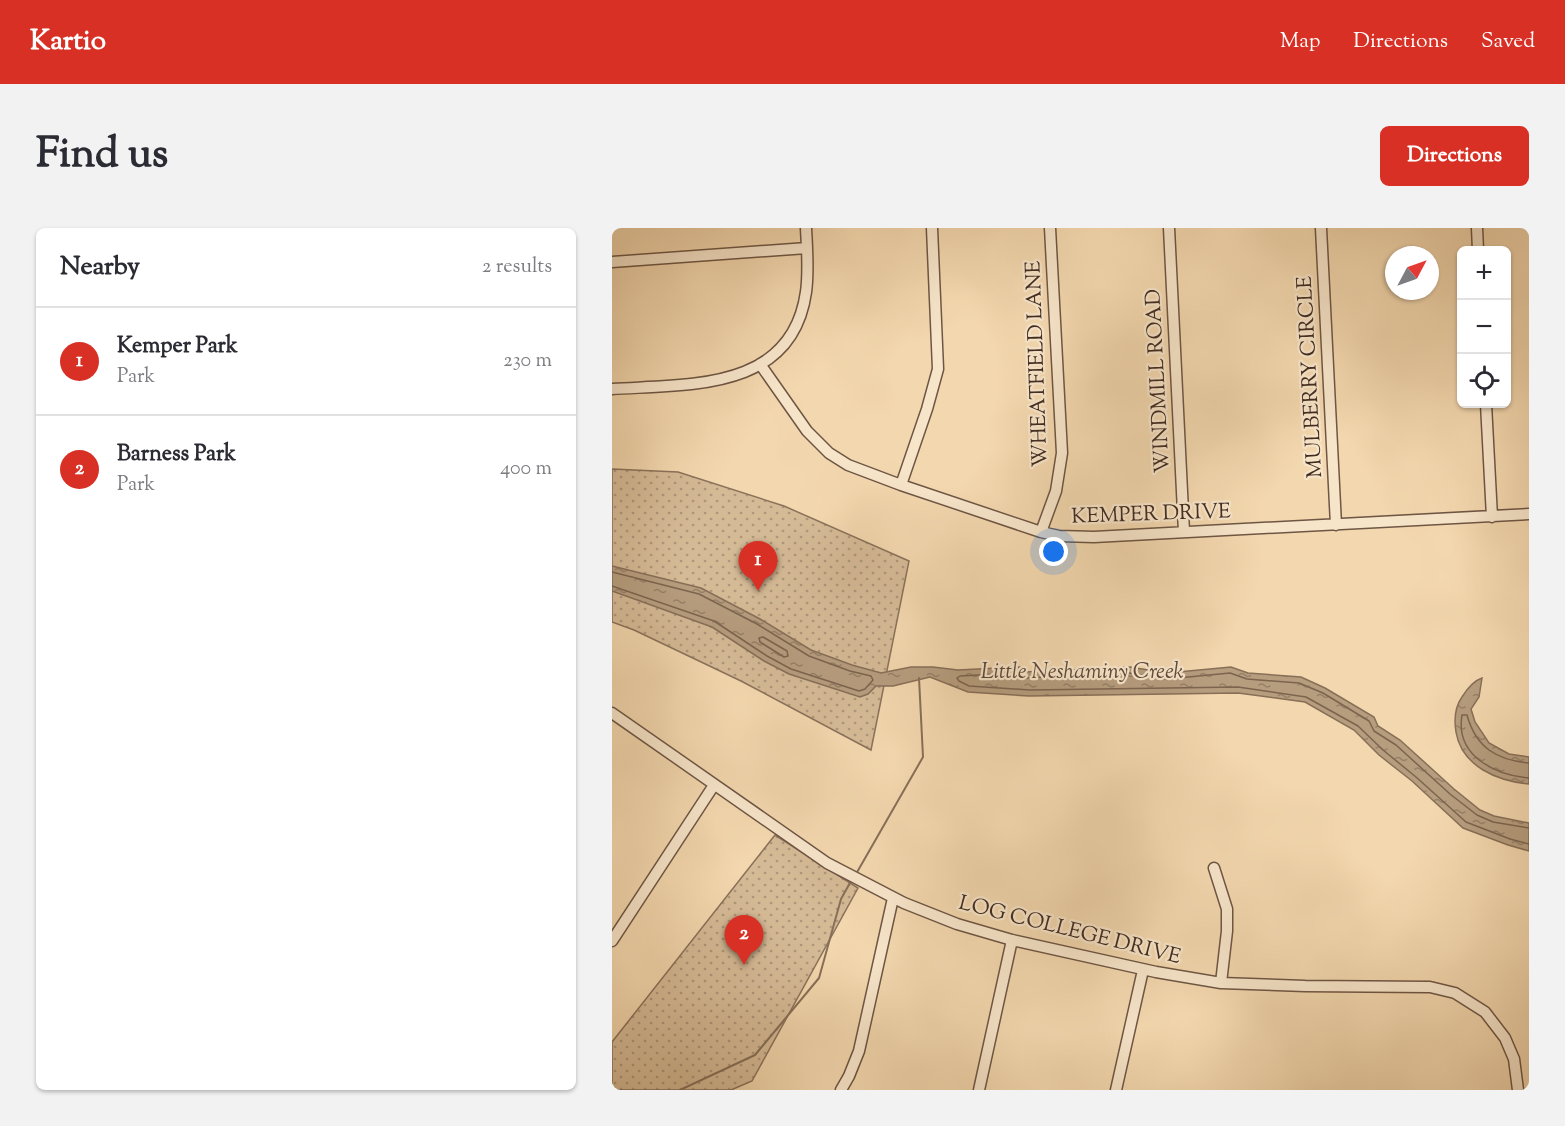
<!DOCTYPE html>
<html lang="en">
<head>
<meta charset="utf-8">
<style>
  body { margin:0; font-family:"Sorts Mill Goudy",serif; background:#f2f2f3; color:#2b2b33 }
  .controls { position:absolute; right:18px; top:18px; display:grid; overflow:hidden; border-radius:9px; box-shadow:0 2px 4px #0004 }
  .controls button { width:54px; height:54px; display:grid; place-items:center; padding:0; border:0; border-bottom:2px solid #e1e1e2; background:#fff; color:#2b2b33; font:30px sans-serif }
  .compass { position:absolute; left:773px; top:18px; width:54px; height:54px; border-radius:50%; background:#fff; box-shadow:0 2px 4px #0004; rotate:49deg }
  .you { position:absolute; left:442px; top:324px; width:21px; height:21px; margin:-15px; border:4px solid #fff; border-radius:50%; background:#1a73e8; box-shadow:0 0 0 9px #1a73e833 }
  .badge { display:grid; place-items:center; width:39px; height:39px; border-radius:50%; background:#d93025; color:#fff; font-size:20px; font-weight:700 }
  .pin { position:absolute; translate:-50% -50px; filter:drop-shadow(0 2px 3px #0008) }
  .pin::after { content:''; position:absolute; top:32px; width:21px; height:18px; background:inherit; clip-path:polygon(0 0,100% 0,50% 100%) }
  .list { margin:0; padding:0; list-style:none }
  h2 { display:flex; justify-content:space-between; align-items:center; height:78px; margin:0; padding:0 24px; font-size:26px }
  h2 small { font-size:20px; font-weight:400; color:#7c7c81 }
  .list li { display:grid; grid-template-columns:39px 1fr auto; gap:18px; align-items:center; box-sizing:border-box; height:108px; padding:0 24px; border-top:2px solid #e1e1e2 }
  .list b { display:block; font-size:22px; white-space:nowrap }
  .list p { margin:0; font-size:20px; white-space:nowrap; color:#7c7c81 }
  .list em { font-size:20px; font-style:normal; color:#7c7c81 }
  .icon { flex:none; width:33px; height:33px; fill:none; stroke:currentColor; stroke-width:2; stroke-linecap:round; stroke-linejoin:round }
  .map { position:relative; flex:none; width:917px; height:862px; overflow:hidden; border-radius:9px }
  header { display:flex; align-items:center; gap:36px; box-sizing:border-box; height:84px; padding:0 30px; background:#d93025; color:#fff }
  header strong { font-size:28px }
  nav { display:flex; gap:33px; margin-inline-start:auto; font-size:21px }
  .intro { display:flex; align-items:center; justify-content:space-between; box-sizing:border-box; height:144px; padding:0 36px }
  h1 { margin:0; font-size:42px }
  .button { padding:15px 27px; border-radius:9px; background:#d93025; color:#fff; font-size:21px; font-weight:700 }
  main { display:flex; gap:36px; padding:0 36px }
  aside { flex:1; background:#fff; border-radius:9px; box-shadow:0 2px 4px #0004 }
  .map>svg:first-child { display:block }
  .park { fill:url(#park-dots); stroke:#8b725b; stroke-width:1.5 }
  .water { fill:url(#water-ripples); stroke:#876f58; stroke-width:1.5 }
  .lines { fill:none; stroke-linecap:round; stroke-linejoin:round }
  .shore { stroke:#7c644f; stroke-width:1.5 }
  .stream { stroke:#876f58; stroke-width:2 }
  .minor-casing { stroke:#6e5644; stroke-width:13 }
  .minor { stroke:#f7e5ca; stroke-width:10 }
  .labels { text-anchor:middle; stroke-width:4.5; stroke-linejoin:round; paint-order:stroke }
  .street-label { font-size:21px; fill:#412b20; stroke:#f7e5ca }
  .water-label { font-size:22px; font-style:italic; fill:#5e4838; stroke:#f7e5ca }
</style>
</head>
<body>
<header>
<strong>Kartio</strong>
<nav><a>Map</a><a>Directions</a><a>Saved</a></nav>
</header>
<div class="intro"><h1>Find us</h1><a class="button">Directions</a></div>
<main>
<aside>
<h2>Nearby<small>2 results</small></h2>
<ul class="list">
<li><span class="badge">1</span><div><b>Kemper Park</b><p>Park</p></div><em>230 m</em></li>
<li><span class="badge">2</span><div><b>Barness Park</b><p>Park</p></div><em>400 m</em></li>
</ul>
</aside>
<div class="map">
<svg width="917" height="862" viewBox="0 0 917 862">
  <defs>
    <pattern id="park-dots" width="8" height="8" patternUnits="userSpaceOnUse" patternTransform="scale(1.5)"><rect width="8" height="8" fill="#d5ba96"/><path d="M2 2h.1M6 6h.1" fill="none" stroke="#ae977a" stroke-width="1.8" stroke-linecap="round"/></pattern>
    <pattern id="water-ripples" width="26" height="14" patternUnits="userSpaceOnUse" patternTransform="scale(1.5)"><rect width="26" height="14" fill="#b69d7e"/><path d="M2 4q2-2 4 0t4 0M15 11q2-2 4 0t4 0" fill="none" stroke="#968067"/></pattern>
  </defs>
  <rect width="100%" height="100%" fill="#f3d7ae"/>
  <filter id="stains"><feTurbulence type="fractalNoise" baseFrequency=".00333" numOctaves="4"/><feColorMatrix values="0 0 0 0 .2 0 0 0 0 .09 0 0 0 0 .02 0 0 0 .5 -.17"/></filter>
  <radialGradient id="worn" r=".72"><stop offset=".6" stop-color="#630" stop-opacity="0"/><stop offset="1" stop-color="#630" stop-opacity=".3"/></radialGradient>
  <path class="park" d="M 0,241 L 66,244 L 172,278 L 297,333 L 259,522 L 129,453 L 22,402 L 0,394 Z
    M 163,607 L 246,660 L 140,853 L 119,862 L 0,862 L 0,814 Z"/>
  <path class="water" d="M 0,338 L 89,360 L 148,391 L 199,422 L 240,437 L 269,445 L 299,439 L 321,439 L 346,442 L 408,439 L 413,444 L 518,439 L 555,445 L 619,439 L 636,445 L 689,449 L 713,460 L 762,489 L 766,498 L 788,512 L 842,561 L 868,582 L 882,588 L 917,595 L 917,623 L 896,617 L 851,600 L 800,553 L 767,527 L 742,502 L 693,474 L 626,465 L 417,468 L 356,464 L 318,449 L 281,458 L 264,458 L 256,466 L 248,469 L 177,446 L 152,433 L 100,399 L 0,363 Z
    M 870,450 L 867,469 L 859,481 L 863,494 L 877,515 L 897,526 L 917,529 L 917,556 C 886,553 850,539 844,504 C 842,492 843,479 850,469 C 855,461 861,453 870,450 Z"/>
  <g class="lines">
    <path class="shore" d="M 0,344 L 87,366 L 145,396 L 197,428 L 238,443 L 259,448 L 261,452 L 253,461 L 247,463 L 179,441 L 155,428 L 102,393 L 0,358
      M 151,409 L 175,423 L 176,428 L 172,429 L 148,414 L 147,410 Z
      M 917,535 C 885,532 864,520 855,487 L 850,487 C 843,528 883,547 917,550
      M 917,600 L 881,594 L 865,587 L 838,566 L 784,517 L 762,503 L 757,493 L 711,465 L 687,455 L 635,451 L 618,445 L 555,451 L 517,445 L 414,450 L 404,445 L 348,448 L 345,450 L 347,453 L 357,458 L 418,462 L 626,459 L 694,469 L 746,498 L 771,522 L 804,549 L 854,594 L 898,611 L 917,616"/>
    <path class="stream" d="M 244,646 L 311,529 L 307,450
      M 68,862 L 143,827 L 207,750 L 229,671 L 239,653"/>
    <defs>
      <path id="minor" d="M 557,0 L 572,304
        M 709,0 L 724,297
        M 865,0 L 866,22
        M 0,34 L 195,20
        M 148,136 L 195,203 L 217,225 L 236,237 L 289,257 L 429,304 L 447,308 L 482,309 L 917,286
        M 0,161 C 76,156 180,164 194,64 C 197,43 195,21 194,0
        M 874,176 L 880,289
        M 289,257 L 315,181 L 326,141 L 320,0
        M 429,304 L 444,263 L 450,225 L 438,0
        M 0,485 L 215,635 L 292,675 L 345,696 L 400,712 L 544,744 L 609,755 L 693,758 L 818,759 L 843,765 L 873,784 L 893,810 L 902,831 L 906,862
        M 602,640 L 615,681 L 615,703 L 609,755
        M 0,713 L 102,557
        M 229,862 L 237,848 L 247,823 L 281,670
        M 367,862 L 400,712
        M 504,862 L 531,742"/>
    </defs>
    <use href="#minor" class="minor-casing"/>
    <use href="#minor" class="minor"/>
  </g>
  <g class="labels">
    <g class="street-label">
      <text transform="translate(424 136) rotate(-92)" y="7">WHEATFIELD LANE</text>
      <text transform="translate(697 149) rotate(-93)" y="7">MULBERRY CIRCLE</text>
      <text transform="translate(545 153) rotate(-93)" y="7">WINDMILL ROAD</text>
      <text transform="translate(539 285) rotate(-2)" y="7">KEMPER DRIVE</text>
      <text transform="translate(458 701) rotate(14)" y="7">LOG COLLEGE DRIVE</text>
    </g>
    <g class="water-label">
      <text x="470" y="450">Little Neshaminy Creek</text>
    </g>
  </g>
  <rect width="100%" height="100%" filter="url(#stains)"/>
  <rect width="100%" height="100%" fill="url(#worn)"/>
</svg>
<div class="controls">
<button>+</button>
<button>−</button>
<button><svg class="icon" aria-label="locate" viewBox="0 0 24 24"><circle cx="12" cy="12" r="6"/><path d="M12 2v4M12 18v4M2 12h4M18 12h4"/></svg></button>
</div>
<svg class="compass" viewBox="-18 -18 36 36"><path d="M0-13l5 13h-10z" fill="#e53935"/><path d="M0 13l5-13h-10z" fill="#7c7c81"/></svg>
<div class="you"></div>
<div class="pin badge" style="left:146px;top:363px">1</div>
<div class="pin badge" style="left:132px;top:737px">2</div>
</div>
</main>
</body>
</html>
